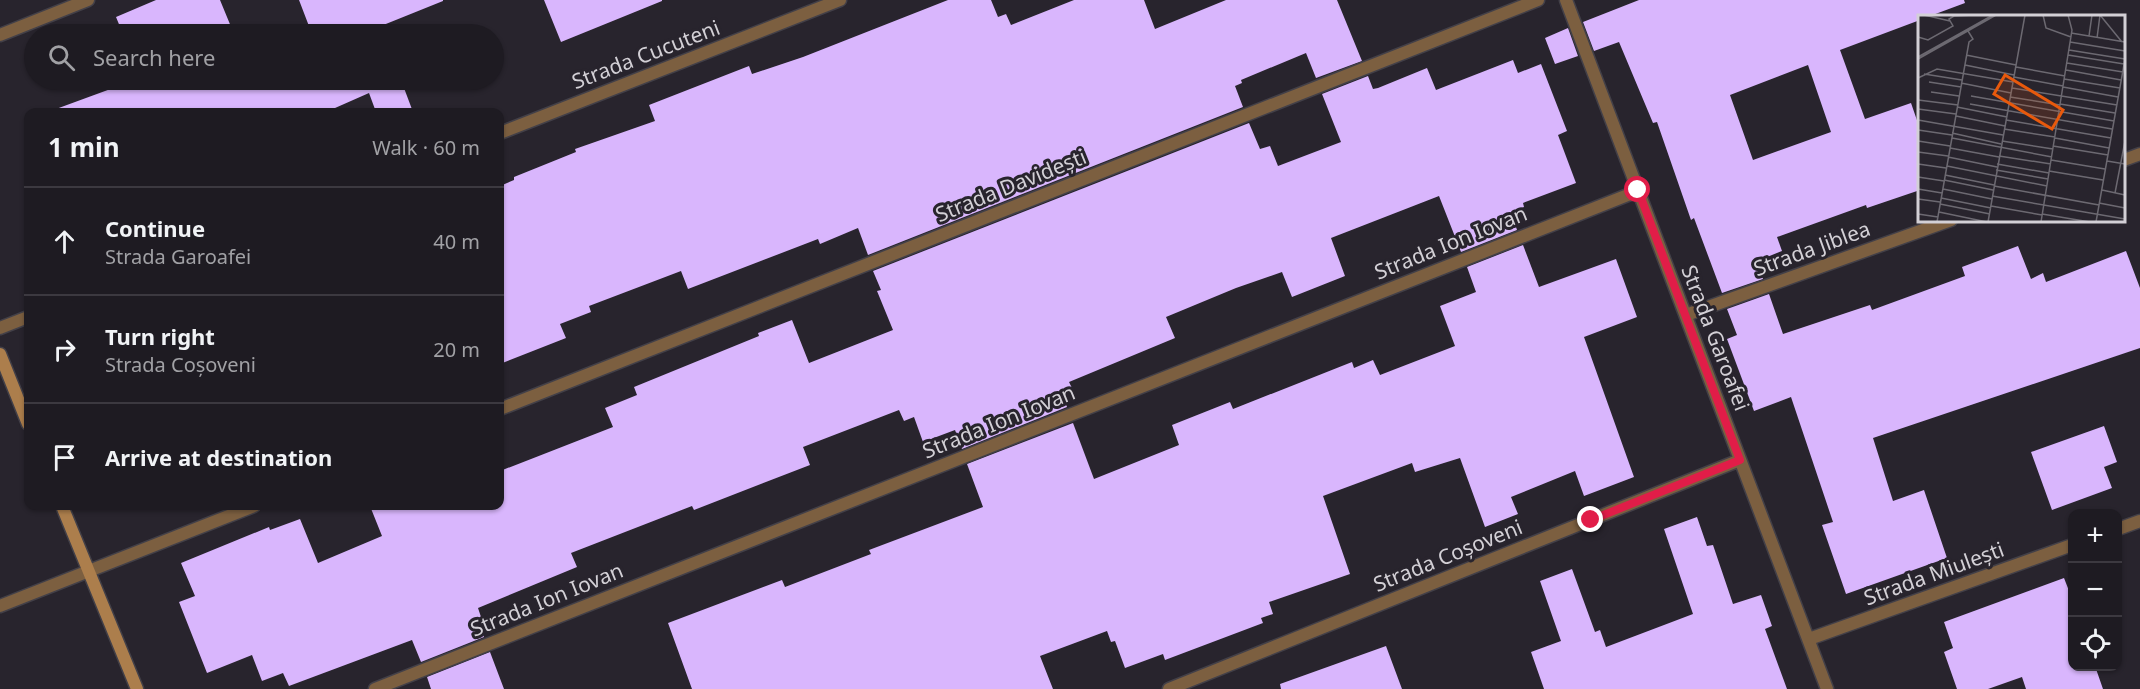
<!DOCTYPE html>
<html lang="en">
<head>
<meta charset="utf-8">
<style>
  body { margin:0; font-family:"Noto Sans",sans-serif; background:#26242a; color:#f1f3f6 }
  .controls { position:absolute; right:18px; bottom:18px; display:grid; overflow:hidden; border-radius:12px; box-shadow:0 2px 4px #0004 }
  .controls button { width:54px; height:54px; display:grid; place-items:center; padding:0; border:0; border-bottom:2px solid #3c3940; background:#1e1b22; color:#f1f3f6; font:30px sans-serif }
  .stop { position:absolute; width:18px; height:18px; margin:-14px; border:4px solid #e11d48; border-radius:50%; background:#fff }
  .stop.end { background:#e11d48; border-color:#fff; box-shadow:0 2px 6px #0008 }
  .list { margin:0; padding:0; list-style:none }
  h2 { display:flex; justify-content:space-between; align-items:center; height:78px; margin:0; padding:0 24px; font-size:26px }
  h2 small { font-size:20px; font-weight:400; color:#a1a1a5 }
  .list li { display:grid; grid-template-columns:39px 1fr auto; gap:18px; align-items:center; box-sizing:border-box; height:108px; padding:0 24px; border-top:2px solid #3c3940 }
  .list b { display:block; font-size:22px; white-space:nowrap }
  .list p { margin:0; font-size:20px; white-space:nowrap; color:#a1a1a5 }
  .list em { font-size:20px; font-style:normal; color:#a1a1a5 }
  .icon { flex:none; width:33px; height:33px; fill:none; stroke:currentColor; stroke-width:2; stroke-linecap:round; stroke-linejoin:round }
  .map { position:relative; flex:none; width:2140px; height:689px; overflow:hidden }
  .search { position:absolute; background:#1e1b22; box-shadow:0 2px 4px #0004; left:24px; top:24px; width:480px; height:66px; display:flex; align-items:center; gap:15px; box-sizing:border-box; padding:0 21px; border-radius:33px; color:#a1a1a5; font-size:22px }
  .panel { position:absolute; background:#1e1b22; box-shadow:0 2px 4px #0004; left:24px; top:108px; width:480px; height:402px; border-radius:12px }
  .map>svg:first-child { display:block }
  .building { fill:#d9b6fd; fill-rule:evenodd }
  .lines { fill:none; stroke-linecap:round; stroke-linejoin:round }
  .street-casing { stroke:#434048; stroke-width:15 }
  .secondary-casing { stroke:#434048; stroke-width:15 }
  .street { stroke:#7c5f40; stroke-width:12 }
  .secondary { stroke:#ac7e4c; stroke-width:12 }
  .route { stroke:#e11d48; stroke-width:8 }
  .labels { text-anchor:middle; stroke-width:6; stroke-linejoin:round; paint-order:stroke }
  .street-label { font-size:21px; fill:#d3d0d6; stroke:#28242d }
  .inset-road { fill:none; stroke:#6c6971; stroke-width:1.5 }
  .view { fill:#e8590c; fill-opacity:0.15; stroke:#e8590c; stroke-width:3 }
  .inset-edge { fill:none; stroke:#d3d0d6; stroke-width:3 }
</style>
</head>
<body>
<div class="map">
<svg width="2140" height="689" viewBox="0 0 2140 689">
  <rect width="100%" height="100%" fill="#28242d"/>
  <path class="building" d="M 156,0 L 220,0 L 234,34 L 123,34 L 116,17 Z
    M 299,0 L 443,0 L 443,1 L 361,34 L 312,34 Z
    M 544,0 L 662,0 L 662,1 L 561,42 Z
    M 948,0 L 991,0 L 998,17 L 1006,14 L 1011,25 L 1074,0 L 1144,0 L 1155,29 L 1226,0 L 1337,0 L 1362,61 L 1316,78 L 1306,53 L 1241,80 L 1242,83 L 1235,86 L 1243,107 L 868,255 L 858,228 L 820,244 L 818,239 L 688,289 L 681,271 L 589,306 L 591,312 L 560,324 L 566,338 L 500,364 L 500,186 L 514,180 L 514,177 L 576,152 L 575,149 L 655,121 L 649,105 L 749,66 L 752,74 L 803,57 Z
    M 1639,0 L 1964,0 L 1965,3 L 1930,16 L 1920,16 L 1920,20 L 1840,50 L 1865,119 L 1911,103 L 1920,129 L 1920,190 L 1867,208 L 1866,205 L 1777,237 L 1782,251 L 1757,261 L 1763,279 L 1722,293 L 1694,218 L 1691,220 L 1657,122 L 1653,123 L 1619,42 L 1594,51 L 1583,22 ZM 1808,65 L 1831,132 L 1753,160 L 1730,95 Z
    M 1568,28 L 1578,56 L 1555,64 L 1545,38 Z
    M 1513,60 L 1518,73 L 1541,64 L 1567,131 L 1558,135 L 1576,183 L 1523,203 L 1524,207 L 1511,212 L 1517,230 L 1461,252 L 1439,196 L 1331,238 L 1345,276 L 1292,297 L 1282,272 L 1236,288 L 1166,317 L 1175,338 L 1069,382 L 1072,388 L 1062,392 L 1067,407 L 962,449 L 955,430 L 923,442 L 914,417 L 904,421 L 899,410 L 803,447 L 810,465 L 694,510 L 692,506 L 571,553 L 577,567 L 478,608 L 481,617 L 477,619 L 484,637 L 421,662 L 412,640 L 289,686 L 283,673 L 262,681 L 252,655 L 207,673 L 179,602 L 195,596 L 181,563 L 269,527 L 270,530 L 300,519 L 318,563 L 382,536 L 370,506 L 500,506 L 500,471 L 613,427 L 605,408 L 637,395 L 634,387 L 759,336 L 758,333 L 792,320 L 809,363 L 893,330 L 877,291 L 881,290 L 873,271 L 1249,123 L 1260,149 L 1270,146 L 1278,166 L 1341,142 L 1322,94 L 1368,76 L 1373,89 L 1378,88 L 1427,68 L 1436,90 Z
    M 135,80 L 401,80 L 413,112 L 376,112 L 369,93 L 326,112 L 57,112 L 56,109 Z
    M 1523,245 L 1539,287 L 1616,259 L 1637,317 L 1584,337 L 1634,477 L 1584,496 L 1575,471 L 1511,497 L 1518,514 L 1485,527 L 1460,458 L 1415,472 L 1412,463 L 1323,496 L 1350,574 L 1269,602 L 1273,614 L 1261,618 L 1263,623 L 1165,660 L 1163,654 L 1125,668 L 1115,641 L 1111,642 L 1107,631 L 1040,656 L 1053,689 L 692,689 L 668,623 L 782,580 L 785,587 L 871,554 L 869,550 L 983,507 L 967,464 L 1073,423 L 1094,479 L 1179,445 L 1172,425 L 1230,402 L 1233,409 L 1352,362 L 1354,368 L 1373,360 L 1380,375 L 1455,346 L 1440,306 L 1476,292 L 1467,267 Z
    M 2018,246 L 2031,279 L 2043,273 L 2046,282 L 2126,251 L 2140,288 L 2140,348 L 1873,438 L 1893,501 L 1924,490 L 1947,558 L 1846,594 L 1822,525 L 1833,522 L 1791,397 L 1754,411 L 1727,339 L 1737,335 L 1727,309 L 1769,294 L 1783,334 L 1870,305 L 1872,310 L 1965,276 L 1962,267 Z
    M 2104,426 L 2117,462 L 2104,467 L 2112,488 L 2052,510 L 2031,452 Z
    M 1697,517 L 1707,546 L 1713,545 L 1733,604 L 1761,595 L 1772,626 L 1765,629 L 1787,689 L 1544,689 L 1531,652 L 1561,641 L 1540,581 L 1572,569 L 1595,632 L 1600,630 L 1606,647 L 1693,614 L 1664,529 Z
    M 2064,578 L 2073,601 L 2073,666 L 2095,666 L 2103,689 L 2026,689 L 2022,677 L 1988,689 L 1957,689 L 1944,652 L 1953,648 L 1944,622 Z
    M 1386,646 L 1402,689 L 1281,689 L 1280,684 Z
    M 490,652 L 504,689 L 431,689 L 427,677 Z"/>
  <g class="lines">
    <defs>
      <path id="street" d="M 1566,0 L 1827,689
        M 0,35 L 88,0
        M 500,133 L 840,0
        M 2124,160 L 2140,154
        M 1686,315 L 1951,220
        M 0,328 L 28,317
        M 500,409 L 1538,0
        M 2118,529 L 2140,521
        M 0,606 L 254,506
        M 1809,639 L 2072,545
        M 375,689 L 1638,191
        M 1169,689 L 1740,460"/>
      <path id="secondary" d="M 0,354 L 28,424
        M 62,506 L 137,689"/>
    </defs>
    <use href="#street" class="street-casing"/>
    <use href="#secondary" class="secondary-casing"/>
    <use href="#street" class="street"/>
    <use href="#secondary" class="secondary"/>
  </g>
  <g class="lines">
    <path class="route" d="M 1591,520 L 1740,460 L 1638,190"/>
  </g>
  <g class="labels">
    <g class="street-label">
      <text transform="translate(646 55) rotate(-21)" y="7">Strada Cucuteni</text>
      <text transform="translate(1011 186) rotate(-22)" y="7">Strada Davidești</text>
      <text transform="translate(1451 243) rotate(-22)" y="7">Strada Ion Iovan</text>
      <text transform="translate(1812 249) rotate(-20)" y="7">Strada Jiblea</text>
      <text transform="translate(1715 338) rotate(69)" y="7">Strada Garoafei</text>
      <text transform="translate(999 422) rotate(-22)" y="7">Strada Ion Iovan</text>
      <text transform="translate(1448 556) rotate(-22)" y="7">Strada Coșoveni</text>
      <text transform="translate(1934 574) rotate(-20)" y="7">Strada Miulești</text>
      <text transform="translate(547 600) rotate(-22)" y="7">Strada Ion Iovan</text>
    </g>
  </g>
  <g transform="translate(1918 15)">
    <rect width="207" height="207" fill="#28242d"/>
    <path class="inset-road" d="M 6,0 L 32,6M 125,0 L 128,13 L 153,22M 182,0 L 204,27M 153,18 L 207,27M 171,21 L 174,0M 0,22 L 10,25 L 35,11 L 31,4 L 36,1 L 56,0M 179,23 L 182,0M 152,27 L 207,36M 151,35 L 207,44M 48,40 L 98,50M 150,40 L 206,49M 0,42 L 75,0M 0,44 L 78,0M 149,48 L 205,57M 47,50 L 96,60M 98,52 L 147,61M 148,55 L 203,65M 6,59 L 44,65M 96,62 L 145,71M 0,63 L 19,54 L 95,67M 146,64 L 202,73M 11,67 L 43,72M 43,68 L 93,78M 145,72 L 200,82M 94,73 L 199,90M 13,77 L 41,81M 53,81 L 196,106M 92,82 L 142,90M 0,85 L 40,90M 52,89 L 194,114M 142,89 L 197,98M 39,92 L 89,102M 0,94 L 38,99M 38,101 L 87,111M 0,105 L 85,120M 88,105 L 193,123M 86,114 L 137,122M 0,115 L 34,120M 34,118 L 83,129M 34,123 L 134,142M 137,123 L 191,133M 0,126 L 32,131M 84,126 L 135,134M 135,131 L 190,140M 32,133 L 81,142M 0,137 L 30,141M 81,141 L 133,149M 30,142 L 79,152M 133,145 L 187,154M 189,146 L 207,149M 0,149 L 28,153M 79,149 L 131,158M 29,151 L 129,171M 78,155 L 130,164M 131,156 L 185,165M 27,160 L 76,170M 0,162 L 26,166M 26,165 L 75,175M 76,171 L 181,190M 0,174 L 24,178M 25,174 L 74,184M 184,175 L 207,180M 197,178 L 207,126M 74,181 L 207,204M 23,183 L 73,193M 0,184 L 22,187M 181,188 L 207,193M 22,189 L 72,199M 73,191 L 124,200M 21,197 L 69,207M 0,199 L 20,202M 124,199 L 172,207M 19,207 L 51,27 L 55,24 L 50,16M 70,207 L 107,0M 123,207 L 154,15 L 150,0M 178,207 L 207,44"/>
    <path class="view" d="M 87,60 L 145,95 L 134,114 L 76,79 Z"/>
    <rect width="207" height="207" class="inset-edge"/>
  </g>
</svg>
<div class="controls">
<button>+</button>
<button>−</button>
<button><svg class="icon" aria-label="locate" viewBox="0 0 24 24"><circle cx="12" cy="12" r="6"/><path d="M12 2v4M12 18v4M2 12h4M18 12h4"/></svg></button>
</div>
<div class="stop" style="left:1638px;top:190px"></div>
<div class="stop end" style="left:1591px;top:520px"></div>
<div class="search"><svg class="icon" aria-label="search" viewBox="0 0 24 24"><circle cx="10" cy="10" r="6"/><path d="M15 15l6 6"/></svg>Search here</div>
<section class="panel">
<h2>1 min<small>Walk · 60 m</small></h2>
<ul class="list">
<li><svg class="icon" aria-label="ahead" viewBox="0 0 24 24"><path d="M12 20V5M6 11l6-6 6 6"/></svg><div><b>Continue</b><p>Strada Garoafei</p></div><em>40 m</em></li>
<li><svg class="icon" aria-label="right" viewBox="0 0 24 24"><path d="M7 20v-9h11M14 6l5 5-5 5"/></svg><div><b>Turn right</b><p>Strada Coșoveni</p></div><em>20 m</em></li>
<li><svg class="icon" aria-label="arrive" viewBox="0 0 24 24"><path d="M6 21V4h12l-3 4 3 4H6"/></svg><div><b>Arrive at destination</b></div></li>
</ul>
</section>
</div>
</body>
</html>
